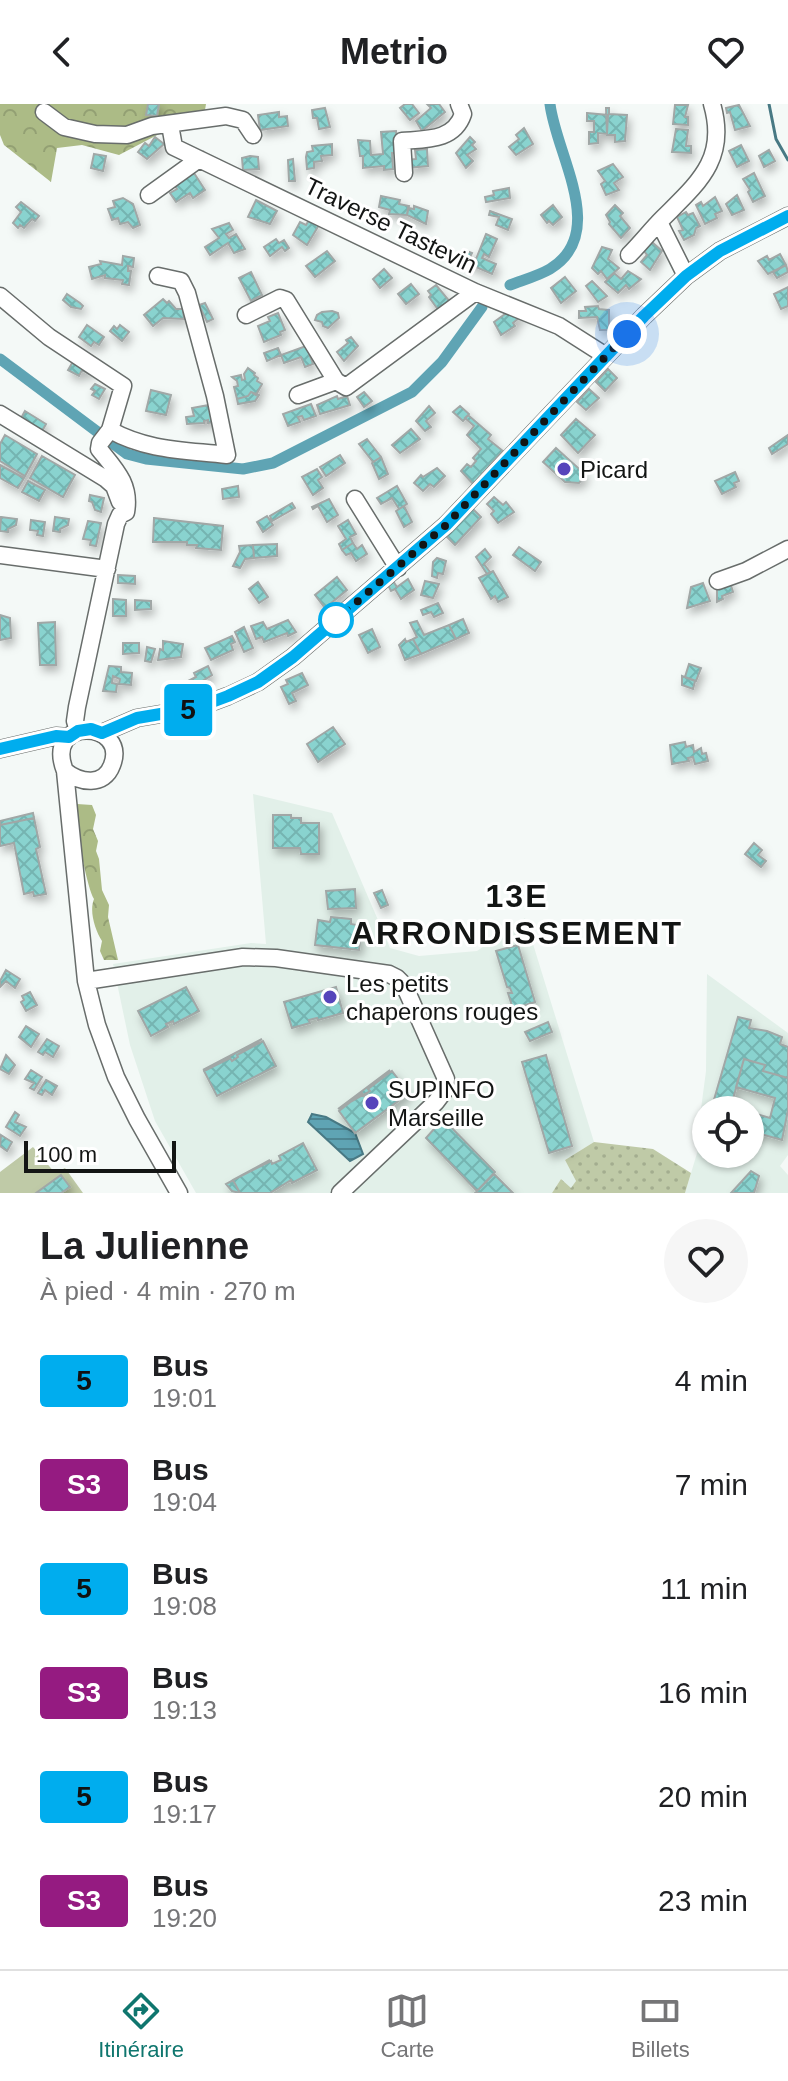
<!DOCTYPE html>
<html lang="fr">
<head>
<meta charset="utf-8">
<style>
  body { margin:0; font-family:Helvetica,sans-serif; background:#f6f6f6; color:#202124; height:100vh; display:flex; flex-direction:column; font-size:30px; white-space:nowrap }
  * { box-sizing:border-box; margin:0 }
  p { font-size:26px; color:#757577 }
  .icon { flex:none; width:44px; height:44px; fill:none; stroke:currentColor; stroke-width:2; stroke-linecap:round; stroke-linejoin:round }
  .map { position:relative; height:1089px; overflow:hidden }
  .panel { display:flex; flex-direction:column; background:#fff; flex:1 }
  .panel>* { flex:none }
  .badge { padding:0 16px; border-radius:6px; font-size:28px; line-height:52px }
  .buttons { position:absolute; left:692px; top:992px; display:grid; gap:16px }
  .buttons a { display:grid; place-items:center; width:72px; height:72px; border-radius:50%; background:#fff; box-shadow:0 2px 6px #0004; font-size:40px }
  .scale { position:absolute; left:24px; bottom:20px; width:152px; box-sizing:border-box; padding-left:8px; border:4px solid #131514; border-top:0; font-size:22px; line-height:28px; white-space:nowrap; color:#131514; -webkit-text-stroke:6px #fff; paint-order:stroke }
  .you { position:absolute; width:40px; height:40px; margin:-20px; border:6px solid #fff; border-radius:50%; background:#1a73e8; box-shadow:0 0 0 12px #1a73e833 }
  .map>.badge { position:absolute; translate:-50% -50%; box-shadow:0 0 0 4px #fff }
  .round { display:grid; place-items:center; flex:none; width:84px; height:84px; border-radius:42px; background:#f6f6f6 }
  .overview { display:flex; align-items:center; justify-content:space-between; height:136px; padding:0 40px }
  h1 { font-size:38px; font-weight:600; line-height:60px }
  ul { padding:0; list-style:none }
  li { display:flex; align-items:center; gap:24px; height:104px; padding:0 40px }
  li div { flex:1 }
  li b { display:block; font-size:30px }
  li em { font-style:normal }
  li .badge { min-width:88px; font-weight:700; text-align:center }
  header { display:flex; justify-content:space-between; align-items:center; height:104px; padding:0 40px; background:#fff; font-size:36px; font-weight:600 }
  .dock { display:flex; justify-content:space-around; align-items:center; height:112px; border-top:2px solid #e0e0e0; background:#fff; font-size:22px; color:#757577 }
  .dock a { display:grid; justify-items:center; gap:4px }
  .dock .active { color:#0f766e }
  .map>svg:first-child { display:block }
</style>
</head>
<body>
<header><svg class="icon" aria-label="back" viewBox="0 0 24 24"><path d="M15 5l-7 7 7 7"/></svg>Metrio<svg class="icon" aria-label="heart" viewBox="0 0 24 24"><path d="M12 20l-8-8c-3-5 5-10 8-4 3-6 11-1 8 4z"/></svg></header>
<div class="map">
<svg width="788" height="1089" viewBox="0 0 788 1089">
  <defs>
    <pattern id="forest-crowns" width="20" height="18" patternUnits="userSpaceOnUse" patternTransform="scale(2)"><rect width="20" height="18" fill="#acbb86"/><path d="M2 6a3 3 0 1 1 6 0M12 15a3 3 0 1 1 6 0" fill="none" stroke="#93a073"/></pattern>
    <pattern id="park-dots" width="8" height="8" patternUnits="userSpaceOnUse" patternTransform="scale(2)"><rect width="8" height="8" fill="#bfcaa7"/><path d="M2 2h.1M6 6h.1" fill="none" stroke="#a3ad8f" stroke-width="1.8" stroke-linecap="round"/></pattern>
    <pattern id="water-rules" width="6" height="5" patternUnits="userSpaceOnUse" patternTransform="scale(2)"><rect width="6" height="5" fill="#5fa4b4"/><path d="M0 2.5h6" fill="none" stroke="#4d8491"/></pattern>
    <pattern id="building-cross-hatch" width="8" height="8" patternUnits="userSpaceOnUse" patternTransform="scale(2)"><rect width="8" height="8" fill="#89d3cf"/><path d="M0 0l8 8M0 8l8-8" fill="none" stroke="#75b4b1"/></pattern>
    <filter id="shadow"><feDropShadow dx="3" dy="5.5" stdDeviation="4" flood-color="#0004"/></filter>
  </defs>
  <rect width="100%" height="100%" fill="#f4f9f7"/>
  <path fill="#e2f0e9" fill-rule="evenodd" d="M253,690L332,709L390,844L419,852L477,847L525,814L594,1038L565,1056L576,1077L571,1085L561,1075L552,1089H196L155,1017L130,941L113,860L251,839L266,840Z
    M707,870L788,929V1051L780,1062L788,1071V1089H685L701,1036L699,1020L706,967ZM706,1006H750V1050H706Z"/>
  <path fill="url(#forest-crowns)" d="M0,0H206L205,6L119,51L82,41L57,44L51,78L4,41L0,31Z
    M77,700L92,701L96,711L93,725L98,737L96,747L99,755L102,786L109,801L108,813L118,856H104L100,847L102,837C95,826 89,807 94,795C87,785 73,713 77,700Z"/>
  <path fill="url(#park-dots)" d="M594,1038L653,1045L691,1069L685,1089H552L561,1075L571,1084L576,1077L565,1056Z"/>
  <path fill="#bfcaa7" d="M33,1043L55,1069L65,1064L83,1089H0V1068Z"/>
  <path fill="url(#water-rules)" stroke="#487984" stroke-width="2" d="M312,1010L326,1013L355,1029L363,1050L350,1057L308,1018Z"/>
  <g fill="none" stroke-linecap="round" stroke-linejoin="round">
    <path stroke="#487984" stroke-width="3" d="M769,0L776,35L788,56"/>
    <path stroke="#5fa4b4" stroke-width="11" d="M510,181C523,176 538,172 550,165C609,129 556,51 550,0
      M0,255L127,350L146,355L243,365L273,359L412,288L442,258L482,203"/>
  </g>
  <path fill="url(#building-cross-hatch)" stroke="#a1a7a6" stroke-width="2" filter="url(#shadow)" d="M148,0H159L157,12L146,11Z
    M405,0H412L419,9L410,16L400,4Z
    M427,0H439L445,8L422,27L416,17L431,4Z
    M675,1H688L685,13H688V21L673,20Z
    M739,1L750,22L735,26L730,8L727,9L726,4Z
    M325,4L330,23L319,25L317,14H313L312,6Z
    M606,4H609V10L627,11L625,37L615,38V31H607Z
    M279,8V13L287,12L288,22L260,26L258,11Z
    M587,9L608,11L607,30L598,29V39L589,40V28H594V17H587Z
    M524,24L533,40L516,51L509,43L519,35L516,31Z
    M676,25L688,26L686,42H691V49L672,48Z
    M396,27L398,49H392L393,65L384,66V62L363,64V52H360L358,36L370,37L371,51L383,50L381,28Z
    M155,33L164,40L147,55L138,48L145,39L149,42Z
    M470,33L475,38L472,41L476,45L467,51L473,57L466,64L456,49Z
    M332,40V51L321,52L322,57L314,58V64L307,65L306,53L307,48L313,47L312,42Z
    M741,41L749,57L737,63L729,47Z
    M427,45L428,62L408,64V56L416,55L415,46Z
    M769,46L775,57L764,63L759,52Z
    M94,50L106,52L103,67L91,64Z
    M250,52L258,53L259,65L243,66L242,54Z
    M293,55L295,77H289L288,56Z
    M613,60L623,73L614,79L619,86L606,91L601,80L605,77L598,67Z
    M194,69L205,86L193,94L190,89L176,98L170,89L177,85L175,82Z
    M754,69L765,92L753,98L748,88L750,86L743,75Z
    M509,84L510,94L486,98L485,93L494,91L493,87Z
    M737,91L744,106L732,111L726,100Z
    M381,92L400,96L399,100L409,102L407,111L389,110L390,106L379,103Z
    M715,93L722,107L715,110L717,114L705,120L696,101L701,98L703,102Z
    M123,94L133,100L140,121L133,124L128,118L120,120L118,114L112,116L108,105L115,103L113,97Z
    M256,96L277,107L270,120L248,113Z
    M21,98L39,112L35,117L32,115L24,124L20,121L18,124L13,119L21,108L16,103Z
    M553,101L562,113L553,121L549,117L547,119L541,111Z
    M615,101L623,109L620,112L630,124L621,134L609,120L610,118L606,111Z
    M414,102L428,107L426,120L407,111L408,104L414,105Z
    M490,107L512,115L508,126L496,121L499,113L489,111Z
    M686,108L688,111L693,109L700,122L696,124L694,131L684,136L679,127L683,126L677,113Z
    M309,116L319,121L307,141L293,131L300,118L306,121Z
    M229,119L233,126L226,130L229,134L236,130L245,145L234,149L228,139L210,151L205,143L219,134L212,125Z
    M486,130L497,135L489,153L484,150L482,154L496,160L492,170L462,157L467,147L472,149L470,153L476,155Z
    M276,135L279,139L284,136L289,144L285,147L282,143L270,152L264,143Z
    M652,138L662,147L650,166L641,158L647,151L644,147Z
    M602,143L612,146L608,155L619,164L607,175L601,167L598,170L592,164Z
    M327,147L335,157L315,173L306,162Z
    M780,150L786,161L768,170L758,157L767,152L769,156Z
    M123,152L134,154L133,163L128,162V167H131L129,181L122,180L123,176L105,174V171L92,175L89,163L101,160L100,157L122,161Z
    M786,161L788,168L777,174L773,168Z
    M384,165L392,174L380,184L373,175Z
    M628,167L641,175L629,185L626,181L618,189L605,178L614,169L621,175Z
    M251,168L262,191L251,197L239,174Z
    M565,173L576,187L561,199L551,184Z
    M592,177L607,192L598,198L586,182Z
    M411,180L419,190L406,200L398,190Z
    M436,181L451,199L439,207L429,193L431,191L428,187Z
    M788,183V202L781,205L774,190Z
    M67,190L80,199L83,202L81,205L71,203L63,196Z
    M163,195L167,199L169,197L176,205H183L184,215L163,214L153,222L144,211Z
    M205,199L213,215L207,218L199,201Z
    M598,202L599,205L609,206V226H600L597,213L579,214V207H586L585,203Z
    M332,207L338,209L339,214L328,224L323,222L322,218L315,216L317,211L322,208Z
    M504,208L525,209L513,219L515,222L501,231L494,218L505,210Z
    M278,209L285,226L280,228L281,231L264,238L258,222L270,217L268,213Z
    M87,221L104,233L99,241L94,238L91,242L79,233Z
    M120,221L129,228L122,237L110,227L114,222L117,225Z
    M351,233L358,242L344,257L337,248L348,239L346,236Z
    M306,242L313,260L305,263L301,253L284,259L281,251Z
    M278,244L281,251L267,257L264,249Z
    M75,254L92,263L89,270L82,266L79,272L68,266Z
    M248,264L255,269L254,271L258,274L257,277L262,280L256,291L251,288L248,292L237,295L234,283L238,282L237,277L232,273L241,271L242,276L245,275L244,270Z
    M608,265L617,274L605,287L596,278Z
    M95,280L105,285L99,295L92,291L95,287L91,285Z
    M589,285L599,294L586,306L577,298Z
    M151,286L171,291L166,311L146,307Z
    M251,288L259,291L255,297L238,300L237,295L248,292Z
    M364,288L372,297L364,303L357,293Z
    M337,292L338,295L347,292L350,301L320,310L317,301Z
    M311,300L316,312L304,316L302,312L298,313L300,318L288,322L283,310Z
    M209,301L214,318L208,319V316L204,317V319L187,320L186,313L194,312L192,304Z
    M429,302L435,309L426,317L431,323L425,327L416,317Z
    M460,302L469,310L463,317L453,308Z
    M25,307L46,320L41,329L20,316Z
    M468,311L491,331L488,335L503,347L473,380L461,367L467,360L471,363L476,357L473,354L481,345L467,331L474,322L465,314Z
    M576,315L595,331L578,349L561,331Z
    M411,325L420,335L400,349L392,341Z
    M5,331L37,350L25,372L0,357V340Z
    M788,331V340L772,350L769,344Z
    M367,335L381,353L373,358L359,340Z
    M556,344L586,371L579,379L565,378L543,358Z
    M340,351L345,359L326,372L320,363Z
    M42,352L75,371L63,393L30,374Z
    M381,353L388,370L379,375L372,359Z
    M0,361L24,374L18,384L0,374Z
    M437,364L445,372L434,383L430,380L423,387L414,379L421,371L423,373Z
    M317,365L322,373L318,376L323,384L313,391L302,373Z
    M735,368L739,377L734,379L736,383L722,390L715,377Z
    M28,377L45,386L39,397L22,388Z
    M238,382L239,393L223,395L222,385Z
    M397,382L407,400L399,405L392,394L381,400L377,394Z
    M90,391L104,394L101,408L95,406L92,398L89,397Z
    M494,393L503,401L506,398L514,408L498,419L491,410L494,407L487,400Z
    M329,395L338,411L327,418L318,402L313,405L312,403Z
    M292,399L295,404L272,417L270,412Z
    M404,402L412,418L404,423L396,407Z
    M471,403L481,413L455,441L445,431Z
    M267,412L273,421L263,428L257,418Z
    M1,413L17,415L16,421L8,425V428L0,427Z
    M55,413L69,415L68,421L60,425V428L53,427Z
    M154,414L223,422L221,446L196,444L197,441H187V438H153Z
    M31,416L45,418L43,432L37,431L38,427L30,426Z
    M348,416L356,430L350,433L353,439L342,446L339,440L346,435L338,422Z
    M88,417L101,419L96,442L90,441L91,436L83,435Z
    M353,439L357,445L362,441L367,450L356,457L351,449L346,451L342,446Z
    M277,440V452L254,454L253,441Z
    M253,441L254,454L245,455L240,464L233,462L240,448L239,442Z
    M519,443L541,458L535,467L513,451Z
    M485,445L491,453L484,460L490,468L487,470L476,453Z
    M437,454L446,457L443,470L438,469L437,474L432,472L433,458Z
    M493,467L508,493L498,498L495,492L491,495L479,474Z
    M118,471L135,472V480L118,479Z
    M337,473L347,486L325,504L315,491Z
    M408,475L414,486L401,495L395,485L391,487L388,481L393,477L397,483Z
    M729,475L733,488L722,492L723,495L717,498V482Z
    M425,477L439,480L433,494L421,491Z
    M258,478L268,493L259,499L249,485Z
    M703,479L710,497L687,504L691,483Z
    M113,495L126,496V512H113Z
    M135,496L151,497V505L135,506Z
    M438,499L443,509L434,513L431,508L423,511L421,506Z
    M0,511L10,514L11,534L0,536Z
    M463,515L469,529L456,535L449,521Z
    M288,516L296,528L288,532L287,529L264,538L262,533L256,535L251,522L263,518L267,525Z
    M417,517L424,531L449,521L456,535L421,550L413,535L417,533L410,519Z
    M55,518L56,561H40L38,519Z
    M244,523L253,544L244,548L235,528Z
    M372,525L380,543L368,549L359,531Z
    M232,532L235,538L231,540L233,546L211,556L205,544Z
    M405,535L406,538L413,535L421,550L405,556L399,541Z
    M163,537L183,540L181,553L158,556L160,545L163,546Z
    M123,539H139V549L123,550Z
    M147,543L155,545L151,558L145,557Z
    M689,560L701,564L696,577L685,573Z
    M109,562L121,563V568L132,569L131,581L119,580L120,575L113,572L112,579L117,580L116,588L103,587Z
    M208,562L212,571L191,584L188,577L196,573L194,569Z
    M302,569L308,581L292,589L296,597L289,600L281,583L288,580L286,576Z
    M682,572L695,577L693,585L682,581Z
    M333,623L345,640L318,658L307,640Z
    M685,638L686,643L693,641L694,648L701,644L702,650L706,649L708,657L695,660L693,653L688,654L689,657L672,660L670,641Z
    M33,709L34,714L0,721V717Z
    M273,711H291V714H301V719H319V750H301L300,744H273Z
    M34,714L40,743L36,745L46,790L34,792L33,788L24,790L14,739L0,742V721Z
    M754,739L762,746L758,751L766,757L761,763L745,750Z
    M355,785L356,804L328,805L326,787Z
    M382,786L388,801L381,804L374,789Z
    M331,813L351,815V820L357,821L356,830L361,831L359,846L315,841L318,816L330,818Z
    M518,841L535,898L513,905L508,889H512L510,884L507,883L496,847Z
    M6,866L20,875L15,884L6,877L0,883V877Z
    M186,883L199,907L174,920L173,917L166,920L168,923L151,932L138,907Z
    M336,883L343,909L318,916L317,914L309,916L310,919L292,924L284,898Z
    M30,888L37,901L26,907L21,898L24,896L22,892Z
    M738,913L751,916L749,924L767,927L782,933L780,940L788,943V974L763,967L765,961L744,955L730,1006H711Z
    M548,918L552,928L530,937L525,928Z
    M26,922L39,930L31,943L19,933Z
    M47,935L59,942L53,953L45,948L43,951L38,948Z
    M262,935L237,951L238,953L232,957L230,954L203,966Z
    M263,937L276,962L217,992L204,967L230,954L232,957L238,953L237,951Z
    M6,951L15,961L9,970L0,965Z
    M546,951L572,1042L549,1049L522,958Z
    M744,955L765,961L763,967L788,974V1006L782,1036L750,1027V1008L770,1014L775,994L736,983Z
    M31,966L42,973L34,986L30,984L34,979L25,975Z
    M390,966L368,985L370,987L338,1005Z
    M392,967L409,989L355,1029L339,1007L362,989L364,992L370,987L368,985Z
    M46,976L57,982L52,991L45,986L42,991L38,989Z
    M15,1008L19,1011L15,1018L26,1023L20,1032L6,1023Z
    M443,1015L495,1068L477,1087L426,1034Z
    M1,1031L12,1038L7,1047L0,1042Z
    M303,1039L317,1066L292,1079L291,1076L270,1089H240L233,1076L271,1057L272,1060L281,1056L279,1052Z
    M270,1056L233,1076L240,1089L232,1087L226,1080Z
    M751,1067L759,1072L754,1089H731Z
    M494,1070L513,1089H475Z
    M61,1071L70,1083L61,1089H36Z"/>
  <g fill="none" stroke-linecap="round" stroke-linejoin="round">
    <defs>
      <path id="minor" d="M44,8L64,23L95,30L127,31L152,22L226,12L243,16L253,31
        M170,21L174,43L475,188L559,222L606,252
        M404,69L402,37C426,35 454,37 463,10L459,0
        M149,91L199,55
        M659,118L686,172
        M629,151C641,139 651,126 663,114C698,79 728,55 712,0
        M0,192L49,233L123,282L110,326L100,339L99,345C115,365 131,380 126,408L120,411L116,420L77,603L75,617L78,627
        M246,211L280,194L286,196L336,277L346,283L475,188
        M298,291L336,277
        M0,310L106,375L114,382L120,398
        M110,326C148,347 184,346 227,351L215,292L187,189L181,177L158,172
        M355,395L398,464
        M0,451L107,465
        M718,477L746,467L788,445
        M102,629L137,614L196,604L228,592L258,578L293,553L446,421L644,212L686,172L720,147L788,112
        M0,645L56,632L69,633
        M65,667C80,679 104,683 112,661C129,617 43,611 65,667L86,877L97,921L116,973L137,1015L179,1089
        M86,877L243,853L276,854L389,870L397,874L404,881L446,975L445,986L436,998L340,1089"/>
    </defs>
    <use href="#minor" stroke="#686d6b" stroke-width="19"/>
    <use href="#minor" stroke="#fff" stroke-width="16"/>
  </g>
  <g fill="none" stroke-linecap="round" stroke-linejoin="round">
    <defs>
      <path id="line" d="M0,645L56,632L69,633L78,627L91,625L102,629L137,614L196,604L228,592L258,578L293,553L446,421L644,212L686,172L720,147L788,112"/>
    </defs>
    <use href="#line" stroke="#fff" stroke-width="18"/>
    <use href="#line" stroke="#00adee" stroke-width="12"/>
    <path stroke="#131514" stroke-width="8" stroke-dasharray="0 14.4" d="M336,516L446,421L627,230"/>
  </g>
  <g fill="#5644bb" stroke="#fff" stroke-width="3">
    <circle cx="564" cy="365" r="8"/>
    <circle cx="330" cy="893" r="8"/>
    <circle cx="372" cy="999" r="8"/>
  </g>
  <circle fill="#fff" stroke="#00adee" stroke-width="4" cx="336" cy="516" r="16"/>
  <g text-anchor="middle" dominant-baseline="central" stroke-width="6" stroke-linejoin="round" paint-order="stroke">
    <g font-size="24" fill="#131514" stroke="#fff">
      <text transform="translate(391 121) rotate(26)">Traverse Tastevin</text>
    </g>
    <g font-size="24" fill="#131514" stroke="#fff" text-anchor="start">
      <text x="580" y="365">Picard</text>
      <text x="346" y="879">Les petits<tspan x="346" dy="28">chaperons rouges</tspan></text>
      <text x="388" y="985">SUPINFO<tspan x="388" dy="28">Marseille</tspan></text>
    </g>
    <g font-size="32" font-weight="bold" letter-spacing="2" fill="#131514" stroke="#fff">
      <text x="517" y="792">13E<tspan x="517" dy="37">ARRONDISSEMENT</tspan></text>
    </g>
  </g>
</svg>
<div class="buttons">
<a><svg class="icon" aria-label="locate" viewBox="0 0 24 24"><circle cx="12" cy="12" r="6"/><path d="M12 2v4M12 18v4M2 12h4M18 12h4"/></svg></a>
</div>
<div class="scale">100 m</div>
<div class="you" style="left:627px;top:230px"></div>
<b class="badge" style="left:188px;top:606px;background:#00adee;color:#111">5</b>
</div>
<section class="panel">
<div class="overview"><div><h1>La Julienne</h1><p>À pied · 4 min · 270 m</p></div><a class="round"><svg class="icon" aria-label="heart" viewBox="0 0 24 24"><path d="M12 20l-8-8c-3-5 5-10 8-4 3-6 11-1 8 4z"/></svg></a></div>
<ul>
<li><span class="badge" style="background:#00adee;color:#111">5</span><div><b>Bus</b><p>19:01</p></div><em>4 min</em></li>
<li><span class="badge" style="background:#951b81;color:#fff">S3</span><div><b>Bus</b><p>19:04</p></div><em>7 min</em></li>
<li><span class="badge" style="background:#00adee;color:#111">5</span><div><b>Bus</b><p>19:08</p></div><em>11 min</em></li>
<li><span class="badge" style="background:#951b81;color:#fff">S3</span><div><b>Bus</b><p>19:13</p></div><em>16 min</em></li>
<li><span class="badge" style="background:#00adee;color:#111">5</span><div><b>Bus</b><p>19:17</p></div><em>20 min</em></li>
<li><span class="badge" style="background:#951b81;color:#fff">S3</span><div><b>Bus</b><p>19:20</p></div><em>23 min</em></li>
</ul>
</section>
<nav class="dock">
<a class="active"><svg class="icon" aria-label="directions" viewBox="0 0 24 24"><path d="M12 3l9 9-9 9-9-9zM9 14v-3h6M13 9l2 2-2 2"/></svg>Itinéraire</a>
<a><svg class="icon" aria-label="map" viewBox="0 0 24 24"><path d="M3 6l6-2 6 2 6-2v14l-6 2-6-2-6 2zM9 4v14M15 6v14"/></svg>Carte</a>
<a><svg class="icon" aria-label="tickets" viewBox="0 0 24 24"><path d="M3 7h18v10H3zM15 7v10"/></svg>Billets</a>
</nav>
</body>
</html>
